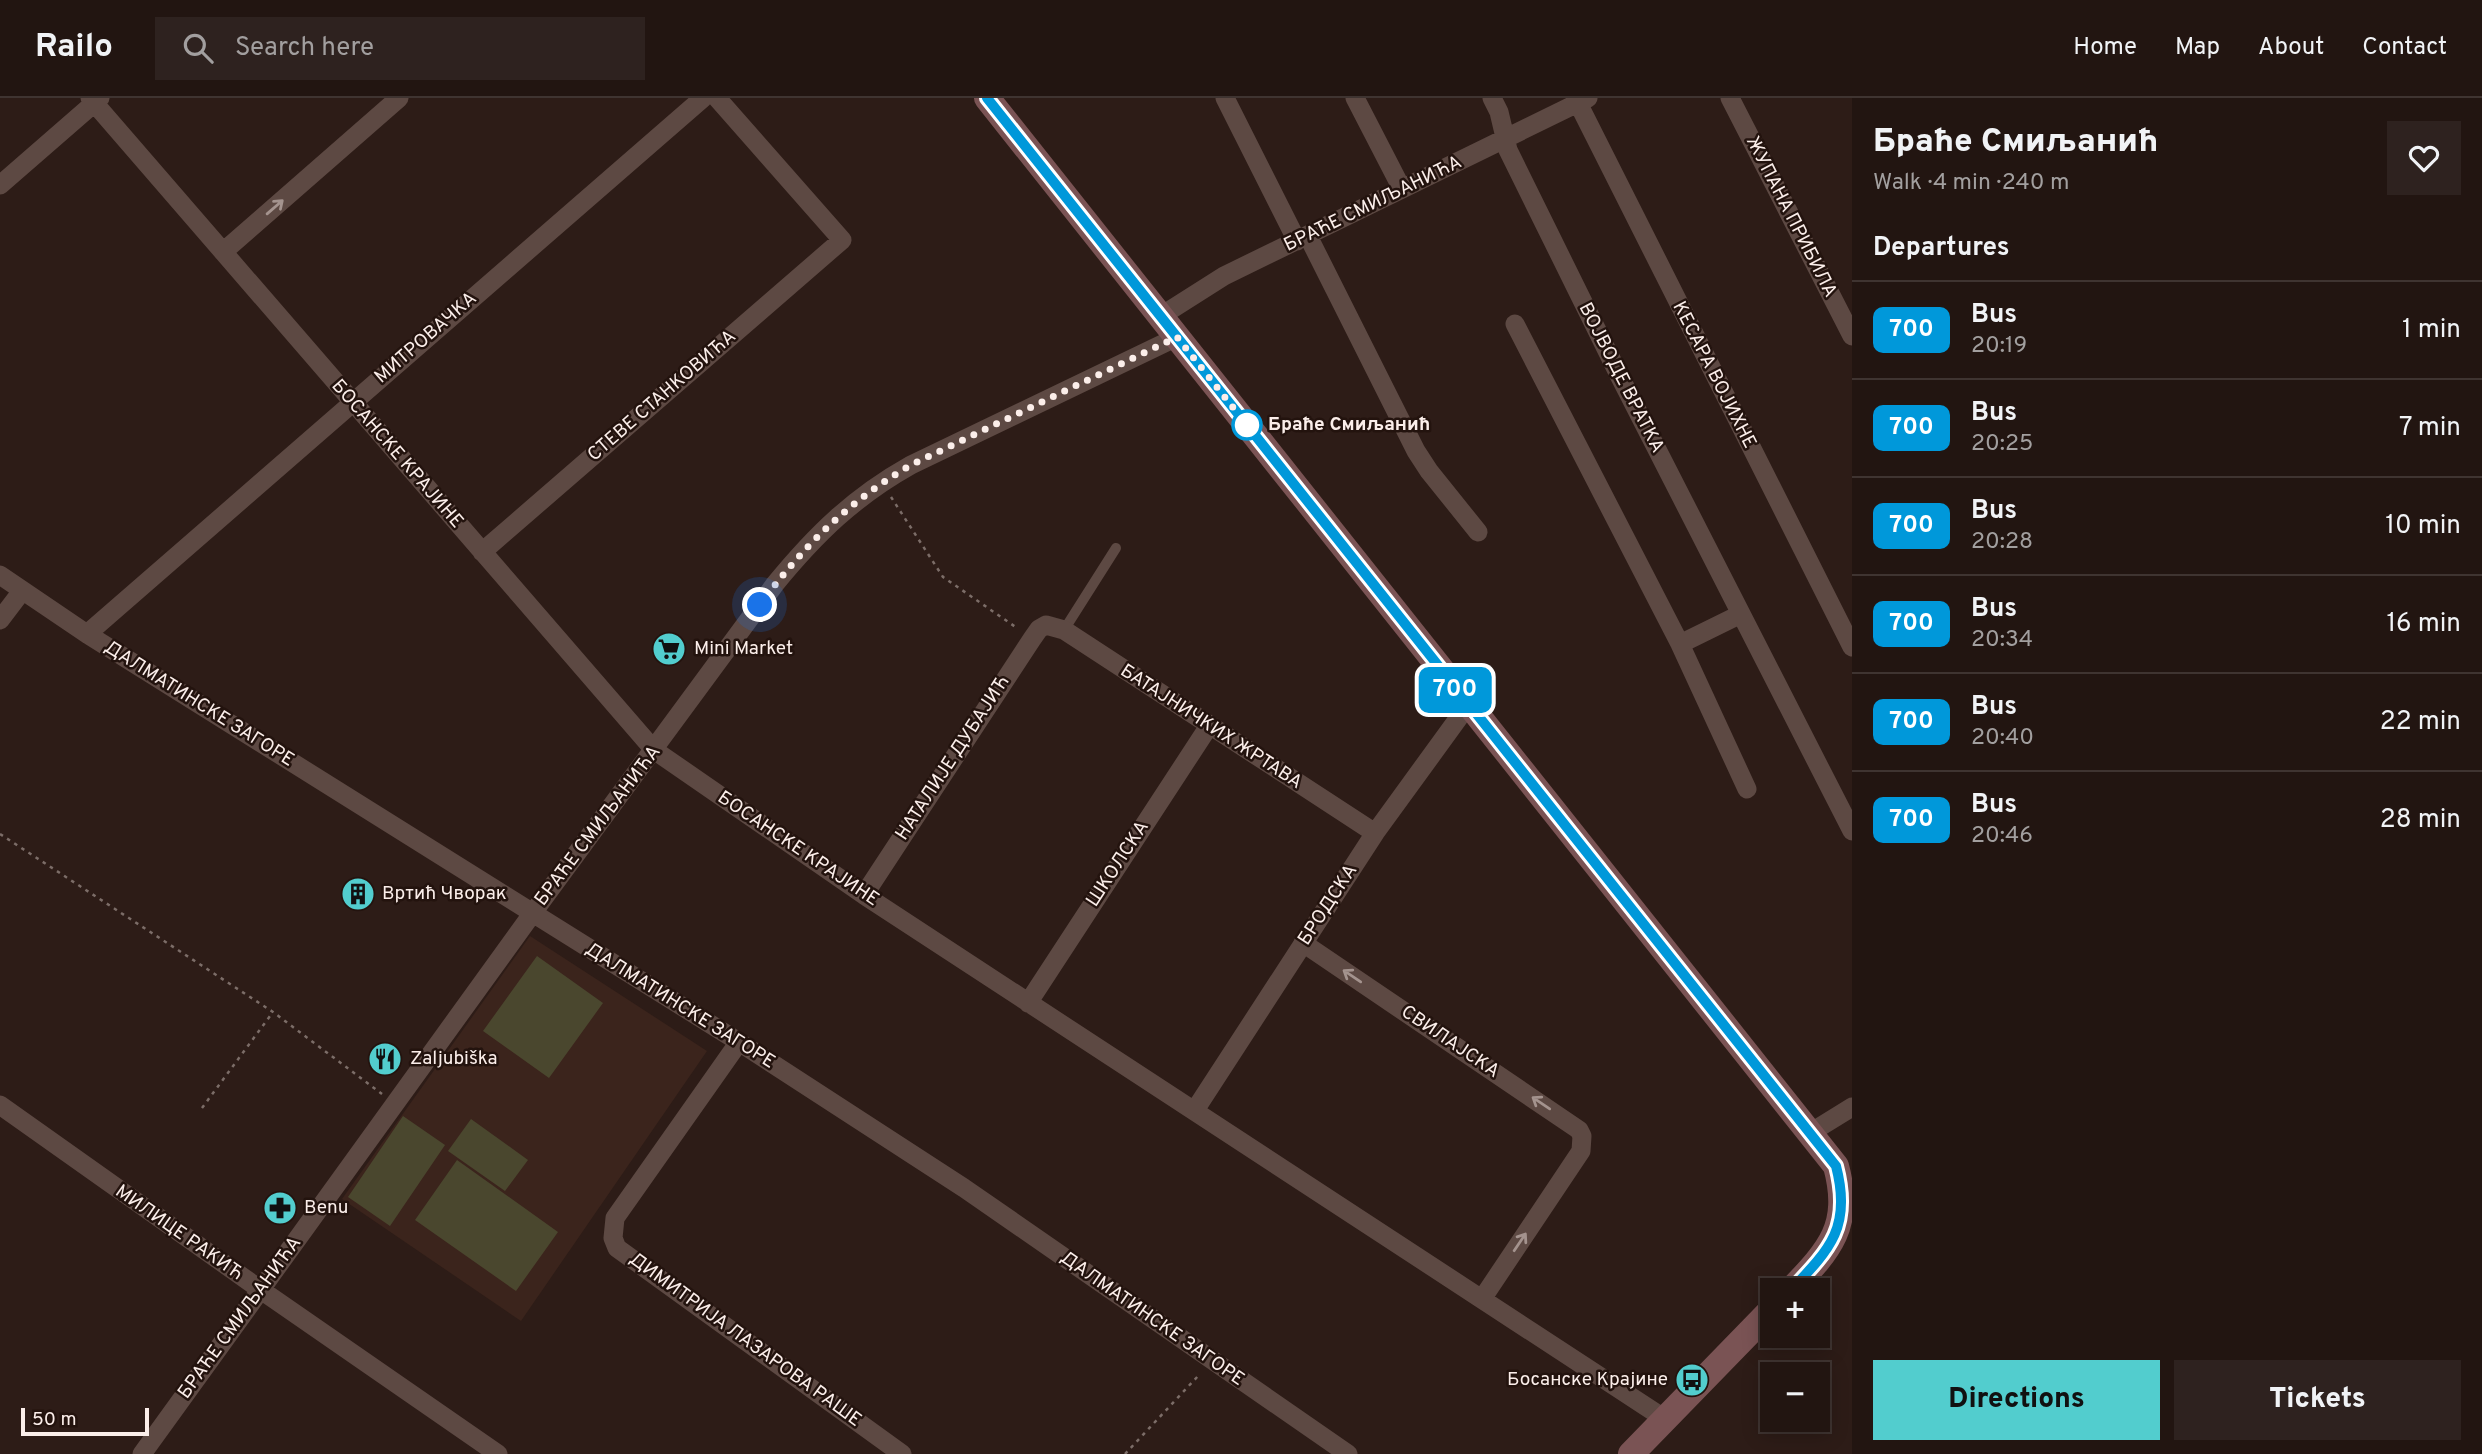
<!DOCTYPE html>
<html lang="en">
<head>
<meta charset="utf-8">
<style>
  body { margin:0; font-family:Overpass,sans-serif; background:#2e221f; color:#f1f3f6; height:100vh; display:flex; flex-direction:column; font-size:26px; white-space:nowrap }
  * { box-sizing:border-box; margin:0 }
  p { font-size:23px; color:#a29f9f }
  .icon { flex:none; width:38px; height:38px; fill:none; stroke:currentColor; stroke-width:2; stroke-linecap:round; stroke-linejoin:round }
  .map { position:relative; flex:1; overflow:hidden }
  .drawer { display:flex; flex-direction:column; background:#221511; width:630px }
  .drawer>* { flex:none }
  .badge { padding:0 14px; border-radius:10px; font-size:24px; line-height:46px }
  .fabs { position:absolute; left:1760px; top:1180px; display:grid; gap:14px }
  .fabs a { display:grid; place-items:center; width:70px; height:70px; border-radius:0px; background:#221511; box-shadow:0 4px 18px #0003,0 0 0 2px #3f3431; font-size:35px }
  .scale { position:absolute; left:21px; bottom:18px; width:128px; box-sizing:border-box; padding-left:7px; border:4px solid #fbeeea; border-top:0; font-size:19px; line-height:24px; white-space:nowrap; color:#fbeeea; -webkit-text-stroke:5px #23130e; paint-order:stroke }
  .you { position:absolute; width:35px; height:35px; margin:-18px; border:5px solid #fff; border-radius:50%; background:#1a73e8; box-shadow:0 0 0 10px #1a73e833 }
  .map>.badge { position:absolute; translate:-50% -50%; box-shadow:0 0 0 4px #fff }
  h2 { padding:0 21px; font-size:26px; line-height:63px }
  .round { display:grid; place-items:center; flex:none; width:74px; height:74px; border-radius:0px; background:#2e221f }
  .headline { display:flex; align-items:center; justify-content:space-between; height:119px; padding:0 21px }
  h1 { font-size:33px; font-weight:800; line-height:52px }
  .primary-button { display:flex; gap:14px; margin-top:auto; padding:14px 21px }
  .primary-button a { flex:1; height:80px; border-radius:0px; background:#52cdce; color:#111; font-size:28px; font-weight:800; line-height:80px; text-align:center }
  .primary-button a+a { background:#2e221f; color:#f1f3f6 }
  ul { padding:0; list-style:none }
  li { display:flex; align-items:center; gap:21px; height:98px; padding:0 21px; border-top:2px solid #3f3431 }
  li div { flex:1 }
  li b { display:block; font-size:26px }
  li em { font-style:normal }
  li .badge { min-width:77px; font-weight:700; text-align:center }
  header { display:flex; align-items:center; gap:42px; box-sizing:border-box; height:98px; padding:0 35px; background:#221511; border-bottom:2px solid #3f3431 }
  header strong { font-size:33px }
  nav { display:flex; gap:38px; margin-inline-start:auto; font-size:24px }
  .search { width:490px; height:63px; background:#2e221f; display:flex; align-items:center; gap:18px; box-sizing:border-box; padding:0 24px; border-radius:0px; color:#a29f9f; font-size:26px }
  main { display:flex; flex:1; min-height:0 }
  .map>svg:first-child { display:block }
</style>
</head>
<body>
<header>
<strong>Railo</strong>
<div class="search"><svg class="icon" aria-label="search" viewBox="0 0 24 24"><circle cx="10" cy="10" r="6"/><path d="M15 15l6 6"/></svg>Search here</div>
<nav><a>Home</a><a>Map</a><a>About</a><a>Contact</a></nav>
</header>
<main>
<div class="map">
<svg width="1852" height="1356" viewBox="0 0 1852 1356">
  <rect width="100%" height="100%" fill="#2d1c17"/>
  <path fill="#3b241c" d="M530,838L707,953L521,1223L342,1101Z"/>
  <path fill="#4a472e" d="M537,858L603,905L549,980L483,933Z
    M403,1018L445,1047L390,1128L348,1099Z
    M471,1021L528,1062L505,1093L448,1053Z
    M457,1062L558,1134L516,1193L415,1122Z"/>
  <g fill="none" stroke-linecap="round" stroke-linejoin="round">
    <path stroke="#7c6d68" stroke-width="2.5" stroke-dasharray="3.5 5" stroke-linecap="butt" d="M891,399L943,479L1017,530
      M0,736L273,914L382,996
      M202,1010L273,914
      M1125,1356L1199,1277"/>
    <path stroke="#5d4943" stroke-width="10" d="M1064,532L1116,450"/>
    <path stroke="#5d4943" stroke-width="19" d="M90,0L654,652L864,797L1665,1321
      M1225,0L1297,143
      M1355,0L1402,91
      M1492,0L1499,14L1508,52L1620,279L1852,733
      M1730,0L1852,238
      M1578,5L1852,549
      M0,87L100,0
      M1308,138L1416,353L1429,373L1478,434
      M223,154L399,0
      M1161,218L1224,178L1588,0
      M1515,226L1680,546L1747,691
      M482,454L842,142L717,0
      M0,477L87,536L739,944L964,1090L1348,1356
      M0,522L22,493
      M87,536L703,0
      M1680,546L1741,516
      M864,797L1032,541L1039,531L1046,527L1064,532L1375,735
      M1303,845L1579,1032L1582,1038L1581,1053L1482,1201
      M1028,905L1209,628
      M739,944L615,1120L613,1140L617,1150L902,1356
      M0,1007L261,1192L498,1356
      M1195,1012L1375,735L1468,607
      M1810,1035L1852,1009
      M142,1356L532,816L775,486C816,436 854,399 911,367L1177,239"/>
    <path stroke="#7a5354" stroke-width="26" d="M987,0L1836,1068C1852,1128 1830,1151 1791,1192
      M1631,1356L1773,1210"/>
  </g>
  <defs><path id="oneway-shaft" d="M-6 0H5M1.5-3L5.5 0L1.5 3" fill="none" stroke-width="1.6" stroke-linecap="round" stroke-linejoin="round" transform="scale(1.75)"/></defs>
  <g stroke="#a4938e">
    <use href="#oneway-shaft" transform="translate(275 109) rotate(-41)"/>
    <use href="#oneway-shaft" transform="translate(1352 878) rotate(-146)"/>
    <use href="#oneway-shaft" transform="translate(1541 1005) rotate(-146)"/>
    <use href="#oneway-shaft" transform="translate(1520 1144) rotate(-56)"/>
  </g>
  <g fill="none" stroke-linecap="round" stroke-linejoin="round">
    <defs>
      <path id="line" d="M987,0L1836,1068C1852,1129 1830,1151 1791,1192"/>
    </defs>
    <use href="#line" stroke="#fff" stroke-width="16"/>
    <use href="#line" stroke="#0098da" stroke-width="10"/>
    <path stroke="#fbeeea" stroke-width="7" stroke-dasharray="0 12.6" d="M760,507C802,449 849,403 911,367L1177,239L1247,327"/>
  </g>
  <defs>
    <symbol id="supermarket-disc" viewBox="-11 -11 22 22"><circle r="9.5" fill="#52cdce" stroke="#23130e"/><path d="M-6-5.5h2.5l.6 2H6L4.5 2H-2.5L-4.4-4H-6ZM-1.5 3.2a1.3 1.3 0 1 0 .1 0ZM3 3.2a1.3 1.3 0 1 0 .1 0Z" fill="#111"/></symbol>
    <symbol id="building-disc" viewBox="-11 -11 22 22"><circle r="9.5" fill="#52cdce" stroke="#23130e"/><path d="M-4-6H4V6H1V3H-1V6H-4ZM-2.5-4.3h1.7v1.8h-1.7ZM.8-4.3h1.7v1.8H.8ZM-2.5-1h1.7V.8h-1.7ZM.8-1h1.7V.8H.8Z" fill="#111"/></symbol>
    <symbol id="restaurant-disc" viewBox="-11 -11 22 22"><circle r="9.5" fill="#52cdce" stroke="#23130e"/><path d="M-5-6h1v4h1v-4h1v4h1v-4h1v5L-1.5 .5V6h-2V.5L-5-1ZM5-6V6H3V1.5H1.5Q1.5-4 5-6Z" fill="#111"/></symbol>
    <symbol id="pharmacy-disc" viewBox="-11 -11 22 22"><circle r="9.5" fill="#52cdce" stroke="#23130e"/><path d="M-2-6h4v4h4v4h-4v4h-4v-4h-4v-4h4Z" fill="#111"/></symbol>
    <symbol id="bus-disc" viewBox="-11 -11 22 22"><circle r="9.5" fill="#52cdce" stroke="#23130e"/><path d="M-5-6H5V4H4V6H2V4H-2V6H-4V4H-5ZM-3.5-4V0h7V-4ZM-3.5 1.2v1.5H-2V1.2ZM2 1.2v1.5H3.5V1.2Z" fill="#111"/></symbol>
  </defs>
  <g fill-rule="evenodd">
    <use href="#supermarket-disc" x="650" y="532" width="38" height="38"/>
    <use href="#building-disc" x="339" y="777" width="38" height="38"/>
    <use href="#restaurant-disc" x="366" y="942" width="38" height="38"/>
    <use href="#pharmacy-disc" x="261" y="1091" width="38" height="38"/>
    <use href="#bus-disc" x="1673" y="1263" width="38" height="38"/>
  </g>
  <circle fill="#fff" stroke="#0098da" stroke-width="3.5" cx="1247" cy="327" r="14"/>
  <g text-anchor="middle" dominant-baseline="central" stroke-width="5" stroke-linejoin="round" paint-order="stroke">
    <g font-size="19" fill="#fbeeea" stroke="#23130e">
      <text transform="translate(1373 106) rotate(-26)">БРАЋЕ СМИЉАНИЋА</text>
      <text transform="translate(1791 119) rotate(63)">ЖУПАНА ПРИБИЛА</text>
      <text transform="translate(426 240) rotate(-41)">МИТРОВАЧКА</text>
      <text transform="translate(1714 277) rotate(63)">КЕСАРА ВОЈИХНЕ</text>
      <text transform="translate(1621 280) rotate(63)">ВОЈВОДЕ ВРАТКА</text>
      <text transform="translate(662 298) rotate(-41)">СТЕВЕ СТАНКОВИЋА</text>
      <text transform="translate(397 356) rotate(49)">БОСАНСКЕ КРАЈИНЕ</text>
      <text transform="translate(199 606) rotate(32)">ДАЛМАТИНСКЕ ЗАГОРЕ</text>
      <text transform="translate(1211 629) rotate(33)">БАТАЈНИЧКИХ ЖРТАВА</text>
      <text transform="translate(953 660) rotate(-57)">НАТАЛИЈЕ ДУБАЈИЋ</text>
      <text transform="translate(598 728) rotate(-53)">БРАЋЕ СМИЉАНИЋА</text>
      <text transform="translate(798 751) rotate(34)">БОСАНСКЕ КРАЈИНЕ</text>
      <text transform="translate(1118 766) rotate(-57)">ШКОЛСКА</text>
      <text transform="translate(1328 807) rotate(-57)">БРОДСКА</text>
      <text transform="translate(680 908) rotate(32)">ДАЛМАТИНСКЕ ЗАГОРЕ</text>
      <text transform="translate(1450 944) rotate(34)">СВИЛАЈСКА</text>
      <text transform="translate(179 1135) rotate(35)">МИЛИЦЕ РАКИЋ</text>
      <text transform="translate(240 1220) rotate(-54)">БРАЋЕ СМИЉАНИЋА</text>
      <text transform="translate(1152 1221) rotate(35)">ДАЛМАТИНСКЕ ЗАГОРЕ</text>
      <text transform="translate(745 1242) rotate(36)">ДИМИТРИЈА ЛАЗАРОВА РАШЕ</text>
    </g>
    <g font-size="19" font-weight="bold" fill="#fbeeea" stroke="#23130e" text-anchor="start">
      <text x="1268" y="327">Браће Смиљанић</text>
    </g>
    <g font-size="19" fill="#fbeeea" stroke="#23130e" text-anchor="start">
      <text x="694" y="551">Mini Market</text>
      <text x="382" y="796">Вртић Чворак</text>
      <text x="410" y="961">Zaljubiška</text>
      <text x="304" y="1110">Benu</text>
      <text x="1668" y="1282" text-anchor="end">Босанске Крајине</text>
    </g>
  </g>
</svg>
<div class="fabs">
<a>+</a>
<a>−</a>
</div>
<div class="scale">50 m</div>
<div class="you" style="left:760px;top:507px"></div>
<b class="badge" style="left:1455px;top:592px;background:#0098da;color:#fff">700</b>
</div>
<section class="drawer">
<div class="headline"><div><h1>Браће Смиљанић</h1><p>Walk · 4 min · 240 m</p></div><a class="round"><svg class="icon" aria-label="heart" viewBox="0 0 24 24"><path d="M12 20l-8-8c-3-5 5-10 8-4 3-6 11-1 8 4z"/></svg></a></div>
<h2>Departures</h2>
<ul>
<li><span class="badge" style="background:#0098da;color:#fff">700</span><div><b>Bus</b><p>20:19</p></div><em>1 min</em></li>
<li><span class="badge" style="background:#0098da;color:#fff">700</span><div><b>Bus</b><p>20:25</p></div><em>7 min</em></li>
<li><span class="badge" style="background:#0098da;color:#fff">700</span><div><b>Bus</b><p>20:28</p></div><em>10 min</em></li>
<li><span class="badge" style="background:#0098da;color:#fff">700</span><div><b>Bus</b><p>20:34</p></div><em>16 min</em></li>
<li><span class="badge" style="background:#0098da;color:#fff">700</span><div><b>Bus</b><p>20:40</p></div><em>22 min</em></li>
<li><span class="badge" style="background:#0098da;color:#fff">700</span><div><b>Bus</b><p>20:46</p></div><em>28 min</em></li>
</ul>
<div class="primary-button"><a>Directions</a><a>Tickets</a></div>
</section>
</main>
</body>
</html>
